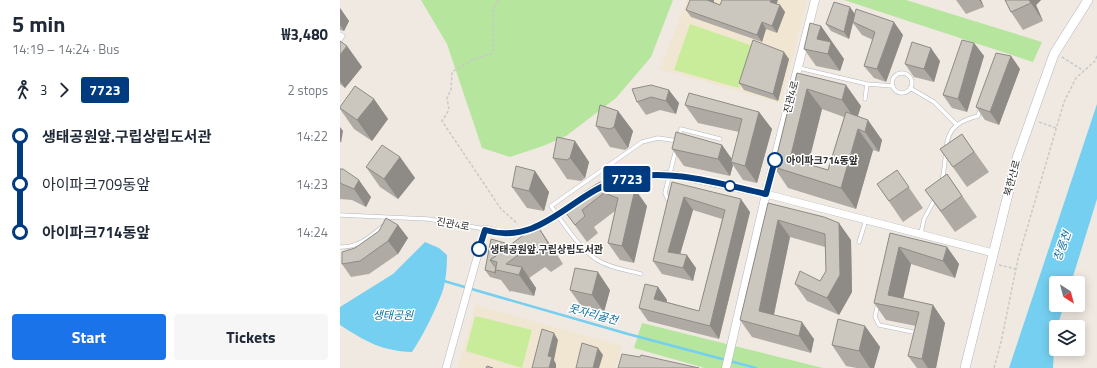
<!DOCTYPE html>
<html lang="en">
<head>
<meta charset="utf-8">
<style>
  body { margin:0; font-family:"Titillium Web","Noto Sans KR",sans-serif; background:#f6f6f7; color:#1f2937; height:100vh; display:flex; flex-direction:column; font-size:15px; white-space:nowrap }
  * { box-sizing:border-box; margin:0 }
  p { font-size:13px; color:#747a83 }
  .icon { flex:none; width:22px; height:22px; fill:none; stroke:currentColor; stroke-width:2; stroke-linecap:round; stroke-linejoin:round }
  .map { position:relative; flex:1; overflow:hidden }
  .details { display:flex; flex-direction:column; background:#fff; width:340px }
  .details>* { flex:none }
  .badge { padding:0 8px; border-radius:3px; font-size:14px; line-height:26px }
  .needle { width:26px; rotate:144deg }
  .tools { position:absolute; left:709px; top:276px; display:grid; gap:8px }
  .tools a { display:grid; place-items:center; width:36px; height:36px; border-radius:4px; background:#fff; box-shadow:0 2px 10px #0003; font-size:20px }
  .map>.badge { position:absolute; translate:-50% -50%; box-shadow:0 0 0 2px #fff }
  .legs { display:flex; align-items:center; gap:6px; height:44px; padding:0 12px; font-size:13px }
  .legs p { margin-inline-start:auto }
  .head { display:flex; align-items:center; justify-content:space-between; height:68px; padding:0 12px }
  h1 { font-size:22px; font-weight:700; line-height:30px }
  .cta { display:flex; gap:8px; margin-top:auto; padding:8px 12px }
  .cta a { flex:1; height:46px; border-radius:4px; background:#1a73e8; color:#fff; font-size:16px; font-weight:700; line-height:46px; text-align:center }
  .cta a+a { background:#f6f6f7; color:#1f2937 }
  ul { padding:0 12px; list-style:none }
  li { display:flex; align-items:center; gap:14px; height:48px; font-size:15px }
  li i { display:grid; place-items:center; width:6px; height:100%; margin:0 5px; background:currentColor }
  li i::after { content:''; width:10px; height:10px; margin:-5px; border:3px solid; border-radius:50%; background:#fff }
  li p { margin-inline-start:auto }
  li:first-child i { background:linear-gradient(#0000 50%,currentColor 0) }
  li:last-child i { background:linear-gradient(currentColor 50%,#0000 0) }
  main { display:flex; flex:1; min-height:0 }
  .map>svg:first-child { display:block }
</style>
</head>
<body>
<main>
<section class="details">
<div class="head"><div><h1>5 min</h1><p>14:19 – 14:24 · Bus</p></div><b>₩3,480</b></div>
<div class="legs"><svg class="icon" aria-label="walk" viewBox="0 0 24 24"><circle cx="13" cy="4" r="2"/><path d="M13 8l-2 6 4 7M11 14l-3 7M7 12l3-4h3l4 4"/></svg>3<svg class="icon" aria-label="forward" viewBox="0 0 24 24"><path d="M9 5l7 7-7 7"/></svg><b class="badge" style="background:#003b80;color:#fff">7723</b><p>2 stops</p></div>
<ul>
<li><i style="color:#003b80"></i><b>생태공원앞.구립상립도서관</b><p>14:22</p></li>
<li><i style="color:#003b80"></i><span>아이파크709동앞</span><p>14:23</p></li>
<li><i style="color:#003b80"></i><b>아이파크714동앞</b><p>14:24</p></li>
</ul>
<div class="cta"><a>Start</a><a>Tickets</a></div>
</section>
<div class="map">
<svg width="757" height="368" viewBox="0 0 757 368">
  <rect width="100%" height="100%" fill="#efe9e1"/>
  <path fill="#f0e6d1" d="M347,0H467L441,103L320,69Z
    M136,305L282,346L276,368H118Z"/>
  <path fill="#b6e59e" d="M81,0H333L311,57L276,98L226,136L203,146L170,157L142,148L107,44Z
    M504,0H566L702,42L693,62Z
    M302,323L483,368H365L294,348Z"/>
  <path fill="#c9ec9a" d="M350,24L413,46L399,88L334,70Z
    M135,316L192,330L182,368L126,351Z"/>
  <path fill="#75cff0" d="M757,104V199L731,283H716V305H724L715,334L713,368H669Z
    M85,242L99,248L107,255C107,267 106,282 102,293C95,311 83,336 72,352C41,351 25,341 0,325V307L53,274Z"/>
  <g fill="none" stroke-linecap="round" stroke-linejoin="round">
    <path stroke="#75cff0" stroke-width="2.5" d="M102,283L104,281L128,288L288,334L416,368"/>
    <defs>
      <path id="service" d="M0,34L3,36L0,40
        M459,68L527,84L553,86
        M552 83a10 10 0 1 1 20 0a10 10 0 1 1-20 0Z
        M570,88L594,102L616,124
        M525,99L527,84
        M339,137L341,129L380,139
        M602,180C610,148 597,126 638,116L641,108
        M331,201L328,200L325,193L336,149
        M0,215L88,219L145,229
        M581,233L584,219L596,197
        M519,242L526,220
        M0,247C18,248 30,237 43,226
        M301,274C286,270 271,268 259,261C241,251 223,223 211,206L302,142L318,138L338,141
        M538,303L535,317L539,325L578,333"/>
      <path id="minor" d="M263,188L283,179L330,174L426,194L653,253
        M106,368L145,229C178,240 205,225 231,206"/>
      <path id="tertiary" d="M386,368L426,194L475,0"/>
      <path id="secondary" d="M625,368L677,158L714,54L748,0"/>
    </defs>
    <use href="#service" stroke="#b4b7c1" stroke-width="4.5"/>
    <use href="#minor" stroke="#b4b7c1" stroke-width="8"/>
    <use href="#tertiary" stroke="#b4b7c1" stroke-width="9"/>
    <use href="#secondary" stroke="#b4b7c1" stroke-width="10"/>
    <path stroke="#c9c9c9" stroke-width="1.5" stroke-dasharray="3 2" stroke-linecap="butt" d="M158,0L153,10V53L132,60L112,72L111,90L107,98L109,110L102,121L161,209L178,224
      M722,57L744,71
      M699,122L716,128
      M659,265L676,269
      M654,368L661,342L678,259L724,102L736,78L755,61L757,56"/>
    <use href="#service" stroke="#fff" stroke-width="3.5"/>
    <use href="#minor" stroke="#fff" stroke-width="7"/>
    <use href="#tertiary" stroke="#fff" stroke-width="8"/>
    <use href="#secondary" stroke="#fff" stroke-width="9"/>
  </g>
  <path fill="#afaba4" fill-rule="evenodd" d="M350,0H374V2L380,5L437,4L440,5L445,12L437,33L426,29L422,42L351,17L346,10Z
    M616,0H641L644,7L626,14Z
    M665,0H701L696,5L703,21L683,30L671,12Z
    M0,8L9,21L4,31L0,30Z
    M515,14L563,35L546,82L534,78L524,66L533,40L522,35L513,23L509,39L491,31L486,24Z
    M481,26L504,59L500,71L476,66L464,49Z
    M0,41L7,46L22,67L5,88L0,84Z
    M634,43L644,56L627,112L612,108L603,95Z
    M671,56L680,69L659,125L645,120L636,107Z
    M449,59L438,101L404,90L399,83Z
    M600,61L594,82L574,77L565,64Z
    M457,73L521,106L518,116L542,140L539,152L533,150L516,209L448,188L434,167ZM482,109L504,117L488,170L468,164Z
    M292,89L339,103L336,114L320,110L306,115L297,102Z
    M34,99L48,119L32,141L14,129L0,109V107Z
    M345,105L419,112L432,129L417,183L403,180L393,165L390,176L344,166L332,149L382,145L392,160L399,132L358,123Z
    M278,111L293,131L288,148L285,150L270,147L256,126Z
    M622,134L649,172L627,187L600,149Z
    M235,141L249,162L245,178L241,181L227,179L213,158Z
    M60,157L75,178L58,199L40,187L26,167Z
    M0,169L31,197L26,207L12,200L0,199Z
    M557,170L583,208L563,222L537,184Z
    M195,171L209,192L204,211L187,208L172,187Z
    M607,174L637,217L615,232L585,190Z
    M260,182L307,206L294,263L280,260L268,243L275,211L254,227L258,233L247,242L223,209Z
    M332,182L410,212L379,339L308,321L299,308L318,287L327,300V302L359,311L382,219L353,210L340,254L356,268L353,281L322,274L313,261Z
    M428,203L511,240L512,292L499,315L467,301L455,284L480,281L486,271L485,247L450,237L434,315L474,339L471,353L412,337L400,320Z
    M58,225L68,238L58,254L29,274L11,277L2,264L15,248Z
    M197,225L223,264L211,272L205,267L189,278L196,288L194,296L171,291L170,292L161,280L150,277L145,270L151,239L165,243L168,247Z
    M550,233L607,247L619,264L615,278L571,264L563,299L593,305L605,323L596,368H577L568,356L576,326L546,320L534,303Z
    M230,290H270L264,312L242,307Z
    M525,326L540,347L534,368H517L506,366L492,345Z"/>
  <path fill="#8e8b86" d="M367,0H374L372,7Z
    M431,0H438L435,9L430,2Z
    M639,0H641L644,7Z
    M689,0H701L696,5L703,21Z
    M440,5L445,12L437,33L432,26Z
    M510,7L515,14L509,39L504,32Z
    M0,8L9,21L4,31L0,25Z
    M422,22L426,29L422,42L417,35Z
    M554,22L563,35L546,82L537,69Z
    M481,26L504,59L500,71L477,39Z
    M634,43L644,56L627,112L618,99Z
    M7,46L22,67L5,88L0,81V55Z
    M591,48L600,61L594,82L584,69Z
    M444,52L449,59L438,101L433,94Z
    M671,56L680,69L659,125L650,112Z
    M506,85L521,106L516,121L502,100Z
    M467,89L482,109L465,177L450,159Z
    M329,90L339,103L336,114L326,101Z
    M34,99L48,119L32,141L17,120Z
    M278,111L293,131L288,148L274,127Z
    M419,112L432,129L417,183L405,166Z
    M528,120L542,140L539,152L525,132Z
    M0,127L3,131L1,143L0,141Z
    M518,129L533,150L516,209L501,188Z
    M235,141L249,162L245,178L230,158Z
    M382,145L394,162H391L393,165L390,176L378,159Z
    M60,157L75,178L58,199L44,179Z
    M195,171L209,192L204,211L189,191Z
    M19,180L31,197L26,207L14,189Z
    M295,189L307,206L294,263L282,246Z
    M344,197L353,210L337,265L328,252Z
    M401,199L410,212L379,339L370,326Z
    M438,220L450,237L431,328L419,311Z
    M499,223L511,240L512,292L499,315L487,298Z
    M58,225L68,238L58,254L48,241Z
    M197,225L223,264L208,243Z
    M165,243L170,250L159,265Z
    M559,247L571,264L561,308L548,295Z
    M607,247L619,264L615,278L603,261Z
    M347,255L356,268L353,281L343,268Z
    M182,267L196,288L194,296L179,275Z
    M258,272L270,290L264,312L252,295Z
    M318,287L327,300L323,312L314,299Z
    M593,305L605,323L596,368H588L582,359Z
    M462,322L474,339L471,353L459,336Z
    M525,326L540,347L534,368H530L519,351Z
    M214,333L218,340L214,360L216,364V368H209L208,356Z
    M258,348L263,355L259,368H253Z"/>
  <path fill="#cbc7bf" stroke="#8e8b86" d="M350,0H367L380,5L382,0H431L430,2L440,5L432,26L422,22L417,35L346,10Z
    M665,0H689L691,3L671,12Z
    M494,2L510,7L504,32L486,24Z
    M516,9L554,22L537,69L524,66L535,32L513,22Z
    M470,23L481,26L477,39L491,42L488,54L464,49Z
    M413,40L444,52L433,94L399,83Z
    M622,40L634,43L618,99L603,95Z
    M0,41L7,46L0,55Z
    M572,42L591,48L584,69L565,64Z
    M656,53L671,56L650,112L636,107Z
    M457,73L506,85L502,100L467,89L450,159L488,170L506,112L528,120L525,132L518,129L501,188L434,167Z
    M311,85L329,90L326,101L311,97L297,102L292,89Z
    M15,86L34,99L17,120L0,108V107Z
    M349,93L419,112L405,166L391,162L402,119L345,105Z
    M260,105L278,111L274,127L270,129L256,126Z
    M336,132L382,145L378,159L332,149Z
    M622,134L634,152L613,167L600,149Z
    M217,137L235,141L230,158L227,160L213,158Z
    M42,145L60,157L44,179L26,167Z
    M176,166L195,171L189,191L172,187Z
    M0,169H3L19,180L14,189L0,183Z
    M557,170L569,187L549,201L537,184Z
    M607,174L622,196L601,211L585,190Z
    M260,182L295,189L282,246L268,243L278,198L264,193L242,210L245,216L235,225L223,209L244,192Z
    M332,182L401,199L370,326L299,308L305,284L318,287L314,299L359,311L385,210L344,197L328,252L347,255L343,268L313,261Z
    M428,203L484,217L499,223L500,275L487,298L455,284L460,271L480,281L486,271L485,234L438,220L419,311L462,322L459,336L400,320Z
    M46,218L58,225L48,241L20,261L2,264V252L15,248L39,231Z
    M197,225L208,243L197,251L191,246L166,264L182,267L179,275L157,270L155,272L157,262L150,260Z
    M550,233L607,247L603,261L559,247L548,295L593,305L582,359L568,356L579,312L534,303Z
    M151,239L165,243L163,251L150,260L156,268L155,272L156,273L145,270Z
    M235,268L258,272L252,295L230,290Z
    M498,319L525,326L519,351L492,345Z
    M202,329L214,333L208,356L212,357L209,368H192Z
    M242,343L258,348L253,368H236Z
    M282,354L300,357L301,355L359,368H278Z
    M147,366L153,368H146Z"/>
  <g fill="none" stroke-linecap="round" stroke-linejoin="round">
    <defs>
      <path id="line-1" d="M139,249L145,230C202,247 232,192 282,179C329,167 380,184 426,194L435,160"/>
    </defs>
    <use href="#line-1" stroke="#fff" stroke-width="9"/>
    <use href="#line-1" stroke="#003b80" stroke-width="6"/>
  </g>
  <g fill="#fff" stroke="#003b80" stroke-width="2">
    <circle cx="435" cy="160" r="7"/>
    <circle cx="390" cy="186" r="5"/>
    <circle cx="139" cy="249" r="7"/>
  </g>
  <g text-anchor="middle" dominant-baseline="central" stroke-width="3" stroke-linejoin="round" paint-order="stroke">
    <g font-size="10" fill="#2e2e2e" stroke="#fff">
      <text transform="translate(451 97) rotate(-76)">진관4로</text>
      <text transform="translate(672 178) rotate(-75)">북한산로</text>
      <text transform="translate(113 224) rotate(10)">진관4로</text>
    </g>
    <g font-size="10" font-weight="bold" fill="#2e2e2e" stroke="#fff" text-anchor="start">
      <text x="446" y="160">아이파크714동앞</text>
      <text x="150" y="249">생태공원앞.구립상립도서관</text>
    </g>
    <g font-size="11" font-style="italic" fill="#0d6fa3" stroke="#fff">
      <text transform="translate(722 246) rotate(-70)">창릉천</text>
      <text transform="translate(253 314) rotate(15)">못자리골천</text>
      <text x="53" y="315">생태공원</text>
    </g>
  </g>
</svg>
<div class="tools">
<a><svg class="needle" viewBox="-14 -14 28 28"><path d="M0-13l5 13h-10z" fill="#e53935"/><path d="M0 13l5-13h-10z" fill="#747a83"/></svg></a>
<a><svg class="icon" aria-label="layers" viewBox="0 0 24 24"><path d="M12 4l9 5-9 5-9-5zM3 14l9 5 9-5"/></svg></a>
</div>
<b class="badge" style="left:287px;top:179px;background:#003b80;color:#fff">7723</b>
</div>
</main>
</body>
</html>
